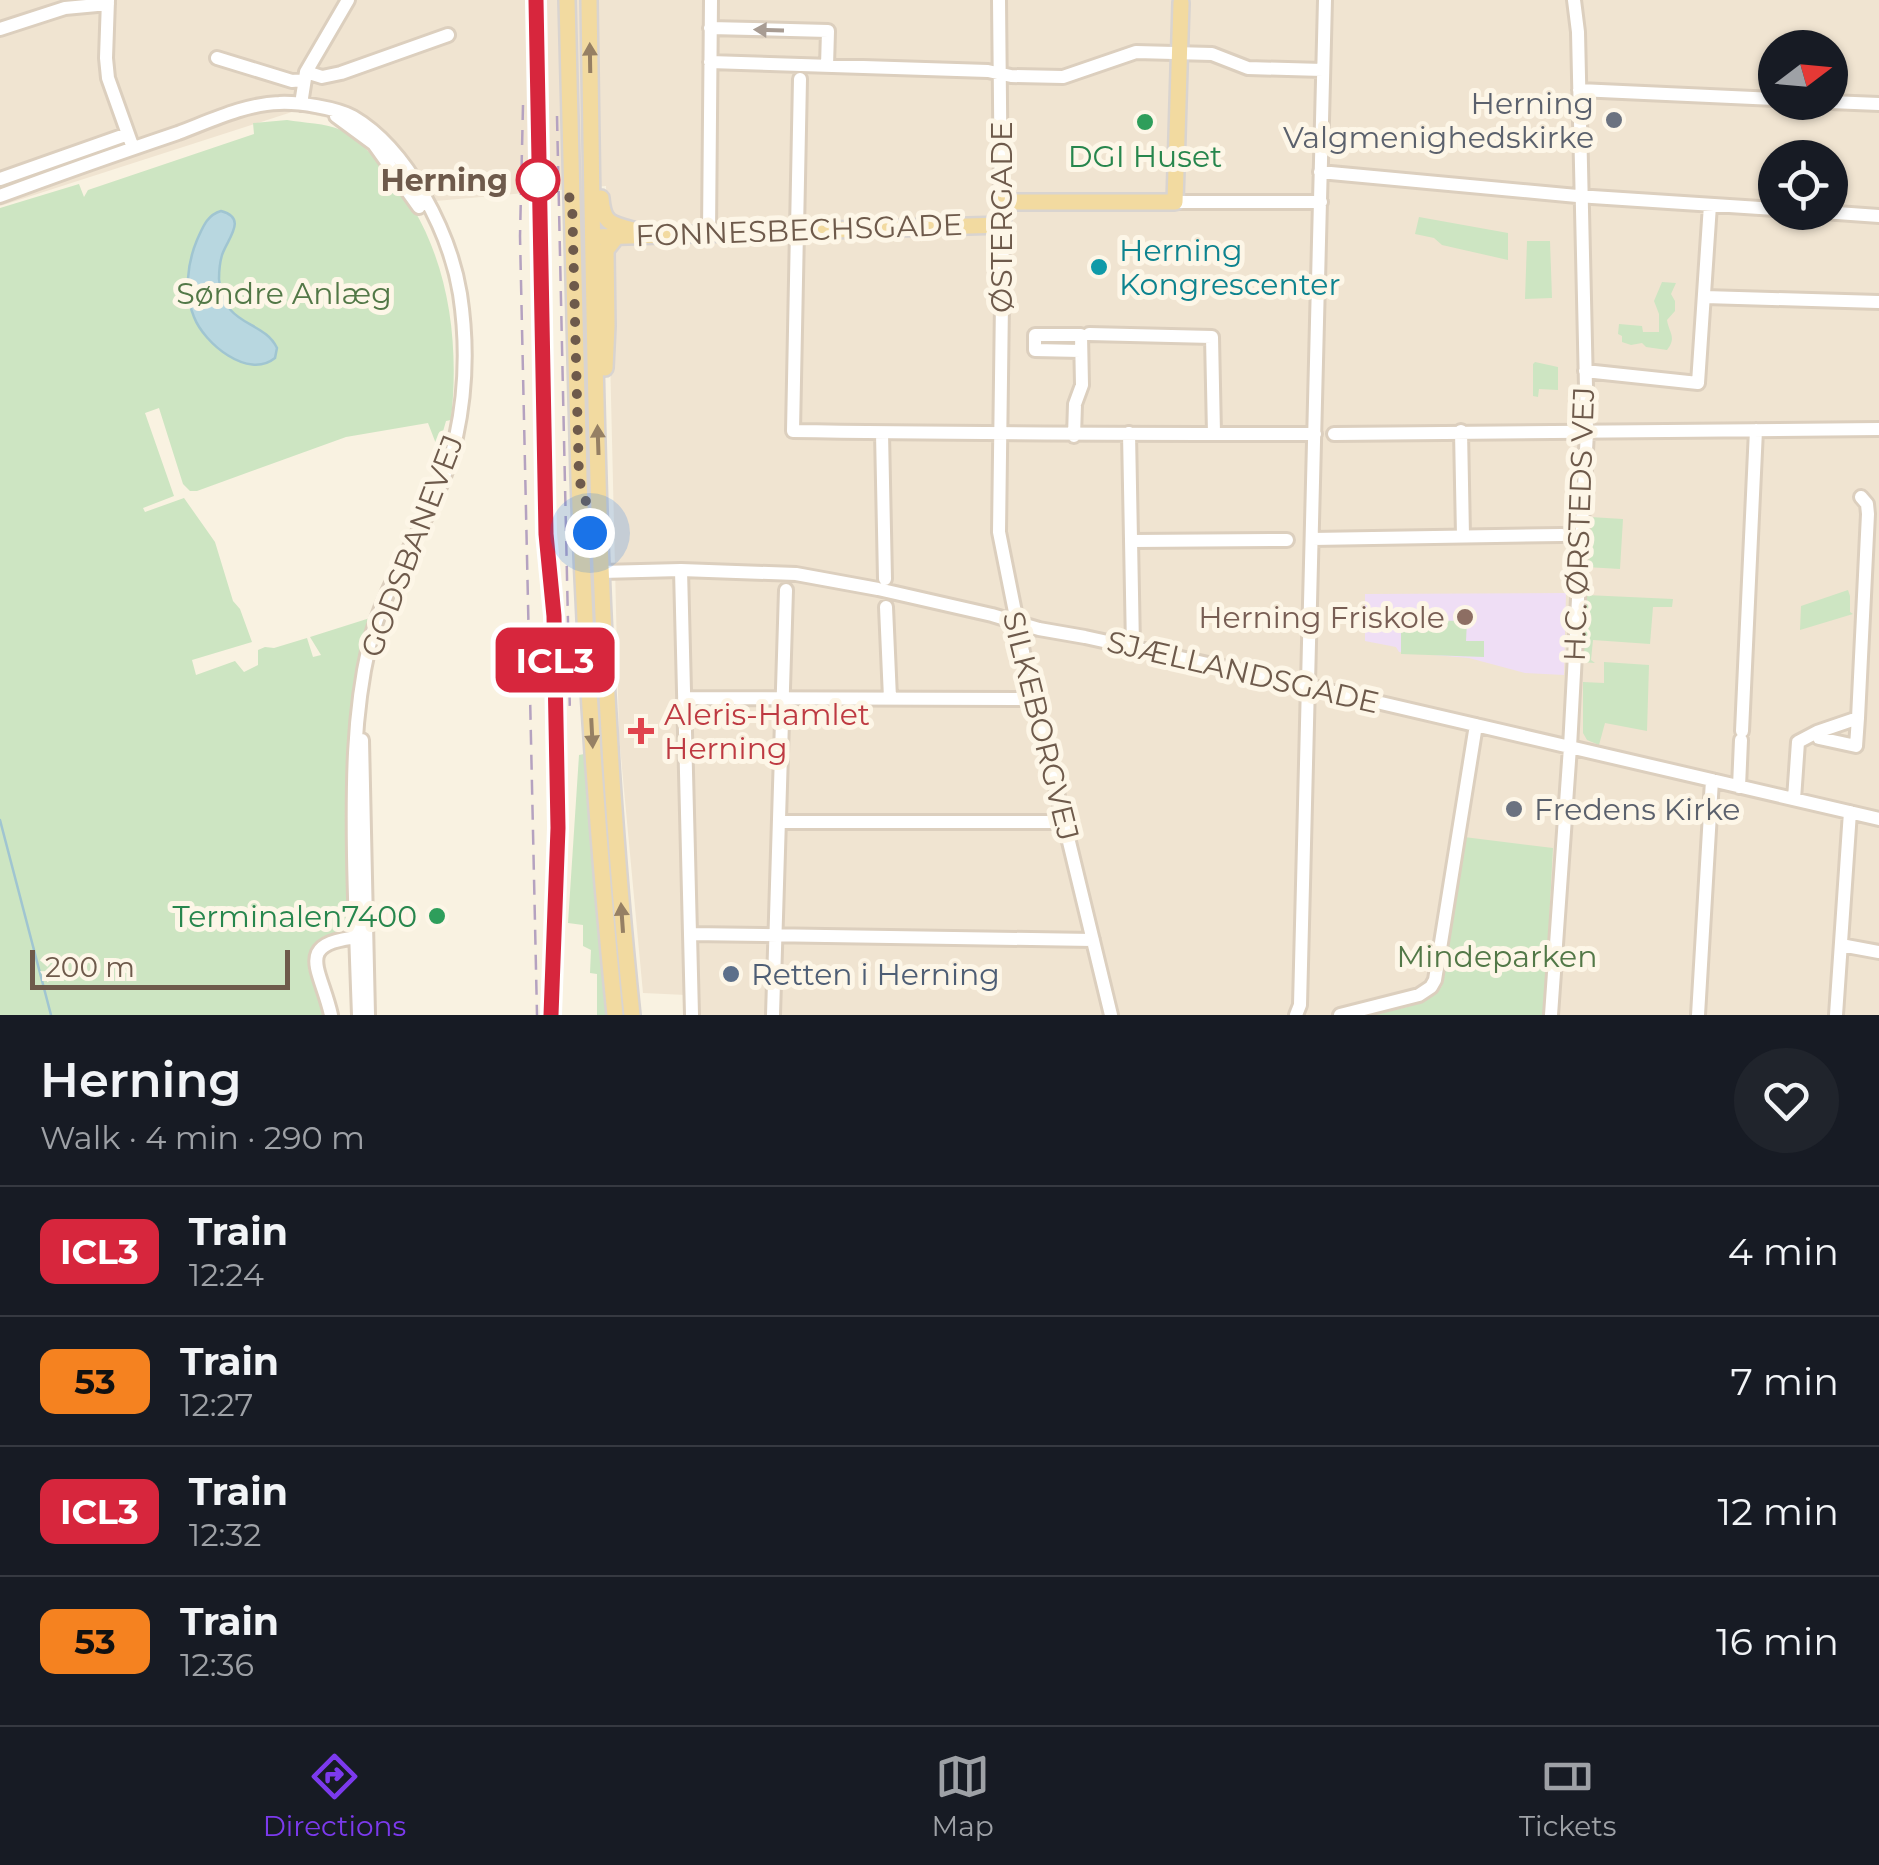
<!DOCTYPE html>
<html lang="en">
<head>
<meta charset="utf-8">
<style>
  body { margin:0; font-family:Montserrat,sans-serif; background:#20242c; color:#f1f3f6; height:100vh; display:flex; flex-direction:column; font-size:38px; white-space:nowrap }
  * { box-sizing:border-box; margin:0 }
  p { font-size:32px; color:#9ea1a6 }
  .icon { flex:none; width:55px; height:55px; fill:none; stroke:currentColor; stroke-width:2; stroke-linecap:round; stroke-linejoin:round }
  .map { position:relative; height:1015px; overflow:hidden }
  .panel { display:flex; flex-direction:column; background:#171b24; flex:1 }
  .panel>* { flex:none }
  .badge { padding:0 20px; border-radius:15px; font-size:35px; line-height:65px }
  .needle { width:65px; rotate:74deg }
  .buttons { position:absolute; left:1758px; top:30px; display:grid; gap:20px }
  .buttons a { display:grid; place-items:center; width:90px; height:90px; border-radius:50%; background:#171b24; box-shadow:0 2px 8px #0004; font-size:50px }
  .scale { position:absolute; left:30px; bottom:25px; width:260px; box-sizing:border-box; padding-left:10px; border:5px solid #6e5a4b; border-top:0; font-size:28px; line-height:35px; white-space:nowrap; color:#6e5a4b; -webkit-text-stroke:8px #fdf6e7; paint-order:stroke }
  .you { position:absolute; width:50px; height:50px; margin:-25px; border:8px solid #fff; border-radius:50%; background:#1a73e8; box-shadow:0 0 0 15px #1a73e833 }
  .map>.badge { position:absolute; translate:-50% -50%; box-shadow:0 0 0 5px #fff }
  .round { display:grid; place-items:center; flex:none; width:105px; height:105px; border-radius:52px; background:#20242c }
  .summary { display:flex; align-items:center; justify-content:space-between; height:170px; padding:0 40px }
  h1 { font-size:48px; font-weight:600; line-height:75px }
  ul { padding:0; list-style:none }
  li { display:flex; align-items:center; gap:30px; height:130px; padding:0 40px; border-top:2px solid #363941 }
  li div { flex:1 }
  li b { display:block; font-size:38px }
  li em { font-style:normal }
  li .badge { min-width:110px; font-weight:700; text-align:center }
  .menu { display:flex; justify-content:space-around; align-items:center; height:140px; border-top:2px solid #363941; background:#171b24; font-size:28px; color:#9ea1a6 }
  .menu a { display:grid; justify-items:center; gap:5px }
  .menu .active { color:#7c3aed }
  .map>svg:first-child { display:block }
</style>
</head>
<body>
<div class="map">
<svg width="1879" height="1015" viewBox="0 0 1879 1015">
  <rect width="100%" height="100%" fill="#f9f2e1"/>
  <path fill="#f0e4d1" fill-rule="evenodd" d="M0,0H1879V1015H690L686,995L643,993L619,736L606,186L424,202L357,124L295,111L0,206ZM1775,48H1830V102H1775ZM1775,158H1830V212H1775Z"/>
  <path fill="#efdef5" d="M1566,593L1564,675L1525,673L1469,658L1399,652L1396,647L1365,641V594Z"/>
  <path fill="#cde5c2" d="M287,120C303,123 326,123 341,130C357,137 370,153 381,165C445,234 461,329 451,420L446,421L438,449L428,423L346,437L197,491H190L183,484L159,408L145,413L174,496L143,508L145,512L184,498L215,542L233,601L240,609L252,642L192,660L196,675L235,661L244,672L258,665V650L265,647L274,648L307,638L313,657L321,655L310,637L370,618L360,665L353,928L323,937L308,968L325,1015H0V208L79,184L84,197L88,190L254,134L253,123Z
    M1419,217L1508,233V260L1442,245L1434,238L1415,234Z
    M1527,241H1550L1552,298L1525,299Z
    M1662,282L1676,283L1671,294L1675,301V311L1667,320C1669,333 1677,337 1667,350L1646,347L1642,343L1631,345L1622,342V336L1618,334L1619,324L1642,326L1643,332H1659V314L1654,301Z
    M1535,362L1558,367V390L1539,389L1538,397L1533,396V364Z
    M1590,517L1623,519L1620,569L1586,567Z
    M1848,590L1850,596V612L1853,614L1800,630L1801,606Z
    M1586,595L1673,599L1672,607H1653L1650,644L1593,640L1591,660L1595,663L1582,662Z
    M1401,620L1467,621L1466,641H1484V657L1401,654Z
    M1604,662L1649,665L1647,731L1605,723L1599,745L1587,740L1583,733V682L1604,683Z
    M584,754L607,1015H597V974L590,973L591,950L583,946V925L568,923L579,755Z
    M1464,837L1553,848L1544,1015H1371C1395,1009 1427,1007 1442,986Z"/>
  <path fill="#b8d7e0" stroke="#a0c5d1" stroke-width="2.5" d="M221,211C248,218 228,238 222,255C220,262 219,271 219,279C223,328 263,319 277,348L275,358C248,380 204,343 194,317C184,293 187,264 197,240C203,227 207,215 221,211Z"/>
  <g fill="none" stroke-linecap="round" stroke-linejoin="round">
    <path stroke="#a0c5d1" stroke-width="2.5" d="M0,820L51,1015"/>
    <defs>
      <path id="minor" d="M108,0L106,58L108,78L133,148
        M999,0L1001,202
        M710,28L828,31L827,66
        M0,29L65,8L108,4
        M217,58L292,81L304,80
        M710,62L988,71L1011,76L1063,77L1136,52L1212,54L1248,68L1323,70
        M306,72L322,77L341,73L448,35
        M800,79L793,431C967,434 1141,434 1315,434
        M1579,90L1775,99
        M1830,102L1879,104
        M301,104L306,72L348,0
        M336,116L374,144L419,207
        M1320,172L1577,196L1775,209
        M0,179L128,134
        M0,196C59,174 119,153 178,133C210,121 245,104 279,103C298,102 337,108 353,117C408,149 450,233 460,294C467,340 466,391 456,437C440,512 387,571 369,646C353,715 353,786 354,856C355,909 357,962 359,1015
        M1175,202H1321
        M1823,212L1879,216
        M1003,225L999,532L1023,652L1111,1015
        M709,233L711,0
        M1705,297L1879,302
        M1089,334L1212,337L1214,434
        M1585,371L1698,383L1710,205
        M1461,431L1463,536
        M882,433L885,579
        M1129,433L1133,647
        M1334,434L1879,429
        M1074,436L1075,404L1082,385L1081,335H1035V350L1081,351
        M1312,539L1562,535
        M1132,541L1287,540
        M681,570L692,1015
        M601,572L681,570L796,574L878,589L992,615L1039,629L1085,637L1308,686L1879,819
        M886,607L890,698
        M684,698L1035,699
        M1742,731L1756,430
        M1817,732L1819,738L1856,746L1858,718
        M362,740L368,1015
        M1739,787L1741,740
        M1794,799L1798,742L1817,732L1858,718L1868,514L1867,504L1861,497
        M779,822H1054L1064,819
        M690,934L1093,940
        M1841,945L1879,952
        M331,1015C321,969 292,943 360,937
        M773,1015L786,590
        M1296,1015L1300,1005L1325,0
        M1340,1015L1419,995L1431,987L1435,980L1476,725
        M1551,1015L1570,747L1587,432L1578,32L1574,0
        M1698,1015L1712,780
        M1836,1015L1850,812"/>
      <path id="major" d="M567,0C572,159 574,319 579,478C585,657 597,836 615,1015
        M589,0C594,338 596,678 632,1015
        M601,198C603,223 610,224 633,230
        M594,237L1003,225L1001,202H1175L1181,3
        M605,368L607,326L606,250L617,236"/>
    </defs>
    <use href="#minor" stroke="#dccfbe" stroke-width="18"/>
    <use href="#major" stroke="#d9d4d0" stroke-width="20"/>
    <use href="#minor" stroke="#fff" stroke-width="12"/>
    <use href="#major" stroke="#f2daa0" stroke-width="15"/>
    <path stroke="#b5a2c0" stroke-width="2.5" stroke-dasharray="15 10" stroke-linecap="butt" d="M536,0L545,504L554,616L558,796V868L551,1015
      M523,105L520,236L537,1015
      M557,116L570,715"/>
  </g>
  <defs><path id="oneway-solid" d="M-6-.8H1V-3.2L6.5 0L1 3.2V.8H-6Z" transform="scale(2.5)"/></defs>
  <use fill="#a89c93" href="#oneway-solid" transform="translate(769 30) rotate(-178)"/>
  <g fill="#968064">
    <use href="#oneway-solid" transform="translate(590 58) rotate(-91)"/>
    <use href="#oneway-solid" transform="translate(598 440) rotate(-92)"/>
    <use href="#oneway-solid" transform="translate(592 733) rotate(87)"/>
    <use href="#oneway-solid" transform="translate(622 918) rotate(-94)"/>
  </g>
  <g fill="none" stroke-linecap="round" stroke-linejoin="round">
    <defs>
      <path id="line" d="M536,0L546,534L554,616L558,828L551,1015"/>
    </defs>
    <use href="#line" stroke="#fff" stroke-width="22"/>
    <use href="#line" stroke="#d7263d" stroke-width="15"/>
    <path stroke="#6e5a4b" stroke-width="10" stroke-dasharray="0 18" d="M538,180L572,199L579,479L588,508L590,533"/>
  </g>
  <g fill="#6b7280" stroke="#fdf6e7" stroke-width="4">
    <circle cx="1614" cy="120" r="10"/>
    <circle cx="1514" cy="809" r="10"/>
  </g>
  <g fill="#2e9e5b" stroke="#fdf6e7" stroke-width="4">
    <circle cx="1145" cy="122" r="10"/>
    <circle cx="437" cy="916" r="10"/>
  </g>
  <circle fill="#fff" stroke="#d7263d" stroke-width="5" cx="538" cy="180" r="20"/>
  <circle fill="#0f9aa8" stroke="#fdf6e7" stroke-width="4" cx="1099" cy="267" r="10"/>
  <circle fill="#8d6e63" stroke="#fdf6e7" stroke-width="4" cx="1465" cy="617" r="10"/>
  <path fill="#e0444e" stroke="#fdf6e7" stroke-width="4" d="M636 716h10v10h10v10h-10v10h-10v-10h-10v-10h10z"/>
  <circle fill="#5c6f8a" stroke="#fdf6e7" stroke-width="4" cx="731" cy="974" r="10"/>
  <g text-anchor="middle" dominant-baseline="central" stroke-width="10" stroke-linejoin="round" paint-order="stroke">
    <g font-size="30" fill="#5b616d" stroke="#fdf6e7" text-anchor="end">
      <text x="1594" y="103">Herning<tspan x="1594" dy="34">Valgmenighedskirke</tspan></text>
      <text x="1534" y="809" text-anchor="start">Fredens Kirke</text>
    </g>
    <g font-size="30" fill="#27864d" stroke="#fdf6e7">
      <text x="1145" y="156">DGI Huset</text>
      <text x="417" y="916" text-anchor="end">Terminalen7400</text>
    </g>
    <g font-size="30" font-weight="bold" fill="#6e5a4b" stroke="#fdf6e7" text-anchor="end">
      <text x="508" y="180">Herning</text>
    </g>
    <g font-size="30" fill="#6e5a4b" stroke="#fdf6e7">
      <text transform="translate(1001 217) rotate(-90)">ØSTERGADE</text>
      <text transform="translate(799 230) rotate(-2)">FONNESBECHSGADE</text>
      <text transform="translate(1579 524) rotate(-88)">H.C. ØRSTEDS VEJ</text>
      <text transform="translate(412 546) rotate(-69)">GODSBANEVEJ</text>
      <text transform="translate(1243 672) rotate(13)">SJÆLLANDSGADE</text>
      <text transform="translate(1041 726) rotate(76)">SILKEBORGVEJ</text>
    </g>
    <g font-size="30" fill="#0d838f" stroke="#fdf6e7" text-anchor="start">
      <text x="1119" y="250">Herning<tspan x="1119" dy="34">Kongrescenter</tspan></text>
    </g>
    <g font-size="30" fill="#527847" stroke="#fdf6e7">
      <text x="284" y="293">Søndre Anlæg</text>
      <text x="1497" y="956">Mindeparken</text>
    </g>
    <g font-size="30" fill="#785e54" stroke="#fdf6e7" text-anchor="end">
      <text x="1445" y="617">Herning Friskole</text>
    </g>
    <g font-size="30" fill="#be3a42" stroke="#fdf6e7" text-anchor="start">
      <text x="664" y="714">Aleris-Hamlet<tspan x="664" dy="34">Herning</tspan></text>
    </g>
    <g font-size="30" fill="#4e5e75" stroke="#fdf6e7" text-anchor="start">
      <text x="751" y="974">Retten i Herning</text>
    </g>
  </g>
</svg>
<div class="buttons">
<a><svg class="needle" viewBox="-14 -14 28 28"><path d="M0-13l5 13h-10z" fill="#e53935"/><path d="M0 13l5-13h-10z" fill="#9ea1a6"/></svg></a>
<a><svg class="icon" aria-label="locate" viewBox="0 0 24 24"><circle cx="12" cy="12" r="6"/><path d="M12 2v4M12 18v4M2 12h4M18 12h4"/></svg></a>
</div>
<div class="scale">200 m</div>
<div class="you" style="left:590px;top:533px"></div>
<b class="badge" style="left:555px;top:660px;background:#d7263d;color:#fff">ICL3</b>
</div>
<section class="panel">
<div class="summary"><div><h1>Herning</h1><p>Walk · 4 min · 290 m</p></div><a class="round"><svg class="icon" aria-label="heart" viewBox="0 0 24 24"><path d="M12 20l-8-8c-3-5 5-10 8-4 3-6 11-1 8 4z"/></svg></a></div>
<ul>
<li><span class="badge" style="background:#d7263d;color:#fff">ICL3</span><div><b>Train</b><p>12:24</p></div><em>4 min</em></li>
<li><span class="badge" style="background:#f58220;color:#111">53</span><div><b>Train</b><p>12:27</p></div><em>7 min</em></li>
<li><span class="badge" style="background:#d7263d;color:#fff">ICL3</span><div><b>Train</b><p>12:32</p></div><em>12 min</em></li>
<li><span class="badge" style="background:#f58220;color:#111">53</span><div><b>Train</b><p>12:36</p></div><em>16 min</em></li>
</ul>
</section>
<nav class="menu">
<a class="active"><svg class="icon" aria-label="directions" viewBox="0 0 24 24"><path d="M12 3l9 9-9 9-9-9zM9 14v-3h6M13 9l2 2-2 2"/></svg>Directions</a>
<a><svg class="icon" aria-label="map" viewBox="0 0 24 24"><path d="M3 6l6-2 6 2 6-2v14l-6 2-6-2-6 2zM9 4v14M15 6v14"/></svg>Map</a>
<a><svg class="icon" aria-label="tickets" viewBox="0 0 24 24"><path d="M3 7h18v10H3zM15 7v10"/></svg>Tickets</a>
</nav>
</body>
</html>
